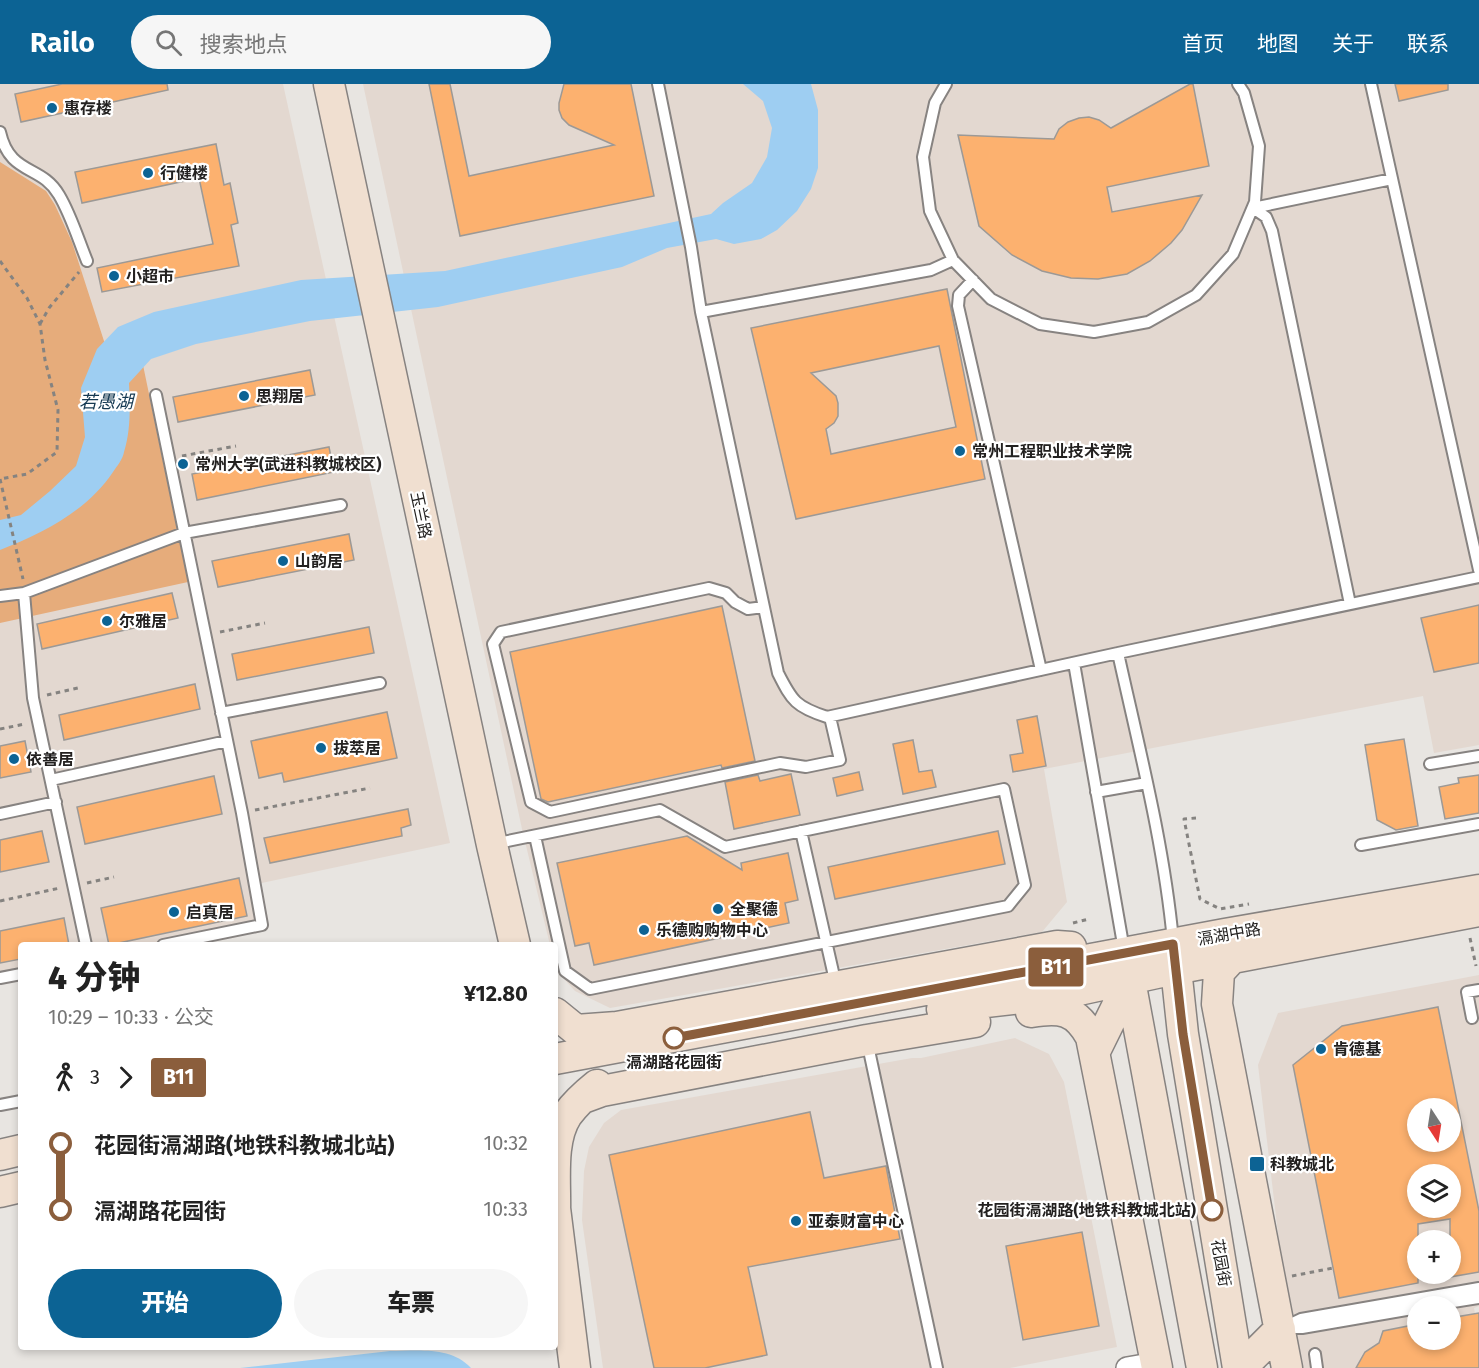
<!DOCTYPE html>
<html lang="zh">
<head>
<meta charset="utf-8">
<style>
  body { margin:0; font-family:"Fira Sans","Noto Sans SC",sans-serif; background:#f6f6f6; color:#222; height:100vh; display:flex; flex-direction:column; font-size:22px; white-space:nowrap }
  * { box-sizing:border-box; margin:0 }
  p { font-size:20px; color:#767676 }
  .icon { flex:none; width:33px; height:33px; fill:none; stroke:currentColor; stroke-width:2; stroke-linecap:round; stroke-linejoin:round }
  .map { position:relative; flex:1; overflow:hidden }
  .sheet { position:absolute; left:18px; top:858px; width:540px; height:408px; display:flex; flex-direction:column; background:#fff; border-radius:6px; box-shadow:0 3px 9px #0003 }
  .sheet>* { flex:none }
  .badge { padding:0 12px; border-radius:4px; font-size:21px; line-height:39px }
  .needle { width:39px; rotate:168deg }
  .fabs { position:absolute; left:1407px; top:1014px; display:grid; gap:12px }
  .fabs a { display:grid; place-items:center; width:54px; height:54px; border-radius:50%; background:#fff; box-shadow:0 3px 9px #0003; font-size:30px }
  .map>.badge { position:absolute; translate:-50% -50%; box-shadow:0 0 0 3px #fff }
  .legs { display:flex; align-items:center; gap:9px; height:66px; padding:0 30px; font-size:20px }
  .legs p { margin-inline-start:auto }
  .head { display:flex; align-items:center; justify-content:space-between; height:102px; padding:0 30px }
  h1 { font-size:33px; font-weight:800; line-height:45px }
  .primary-button { display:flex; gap:12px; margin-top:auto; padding:12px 30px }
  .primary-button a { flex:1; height:69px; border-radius:36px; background:#0c6394; color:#fff; font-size:24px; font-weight:800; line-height:69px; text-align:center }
  .primary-button a+a { background:#f6f6f6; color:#222 }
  ul { padding:0 30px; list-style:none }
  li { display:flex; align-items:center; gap:21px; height:66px; font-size:22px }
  li i { display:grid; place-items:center; width:9px; height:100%; margin:0 8px; background:currentColor }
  li i::after { content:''; width:15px; height:15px; margin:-8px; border:4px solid; border-radius:50%; background:#fff }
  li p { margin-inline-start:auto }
  li:first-child i { background:linear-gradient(#0000 50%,currentColor 0) }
  li:last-child i { background:linear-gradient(currentColor 50%,#0000 0) }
  header { display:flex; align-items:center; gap:36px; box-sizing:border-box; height:84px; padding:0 30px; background:#0c6394; color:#fff }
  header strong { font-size:28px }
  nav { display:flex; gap:33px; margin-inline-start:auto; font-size:21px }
  .search { width:420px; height:54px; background:#f6f6f6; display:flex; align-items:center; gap:15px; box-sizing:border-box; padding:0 21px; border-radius:33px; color:#767676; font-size:22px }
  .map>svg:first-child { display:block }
</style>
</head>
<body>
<header>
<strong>Railo</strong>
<div class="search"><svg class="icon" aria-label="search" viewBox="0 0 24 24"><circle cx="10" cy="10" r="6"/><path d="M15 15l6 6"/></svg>搜索地点</div>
<nav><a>首页</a><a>地图</a><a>关于</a><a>联系</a></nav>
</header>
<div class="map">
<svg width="1479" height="1284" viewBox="0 0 1479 1284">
  <rect width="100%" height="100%" fill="#e8e5e1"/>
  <path fill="#e3d8d0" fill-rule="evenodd" d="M0,0H283L450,759L257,800L264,843L174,861H21V892L0,896Z
    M363,0H1479V661L1434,669L1423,612L1044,685L1067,818L1042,848L610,924L575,907L555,885V861H550L522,745Z
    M1479,891V1222L1474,1224L1479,1251V1284H1296L1291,1259L1258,981L1278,929ZM1418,1024H1450V1058H1418ZM1418,1090H1450V1124H1418ZM1418,1156H1450V1190H1418ZM1418,1222H1450V1256H1418Z
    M1015,954L1049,970L1064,998L1117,1263L1010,1284H603L582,1136L584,1087L589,1063L604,1039L621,1026L912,974H921Z"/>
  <path fill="#e6ac7b" d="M0,78L46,107L55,121L72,158L114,288L143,281L188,498L0,539Z"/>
  <path fill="#9ecef2" d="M743,0H811L818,26V84L811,105L797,127L777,146L761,155L734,160L716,155L667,164L622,183L438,223L310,237L196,260L151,275L129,299C130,322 131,345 124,368C123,375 117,382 113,388C87,427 43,449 0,466V436L21,431L50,407L76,382L85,353L81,304L97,265L118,243L154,228L301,196L445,187L711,130L723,119L752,99L767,73L772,44L763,17Z
    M390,1267C417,1267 451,1262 471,1284H240Z"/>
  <path fill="#fcb16f" stroke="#9c9996" stroke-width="1.5" fill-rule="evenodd" d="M62,0H167L168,6L21,38L15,10Z
    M429,0H450L469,92L614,61L569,41L562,34L559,26V19L564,0H631L654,112L460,152Z
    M1190,0H1193L1209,82L1107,103L1112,128L1202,111L1182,146L1171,159L1150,177L1127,190L1098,195L1071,194L1042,187L1012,171L979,142L958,51L1054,55L1059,45L1068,38L1079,34L1089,33L1099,36L1111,44Z
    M1395,0H1448V6L1399,17Z
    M216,60L224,101L230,99L238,139L231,141L239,182L102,208L97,184L213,160L199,94L82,119L75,88Z
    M947,205L985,395L796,435L751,244ZM939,262L956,343L831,370L826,345L834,339L838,332V319L836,312L811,289Z
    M310,286L315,311L178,338L173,313Z
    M329,363L334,388L197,416L192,390Z
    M349,450L354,476L218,503L212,477Z
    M172,509L178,534L42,565L37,540Z
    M1479,521V579L1434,588L1421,534Z
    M722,522L755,677L722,684L721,681L548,718L541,715L510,568Z
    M369,543L374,569L237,596L232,570Z
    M195,600L200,625L64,656L59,631Z
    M387,628L397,674L284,698L282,689L259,694L251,657Z
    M1037,632L1046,682L1013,688L1010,671L1023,669L1017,636Z
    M1404,655L1418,742L1396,746L1377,736L1365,661Z
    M913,656L919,688L932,686L936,703L903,710L893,660Z
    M25,657L31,688L0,694V662Z
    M859,688L863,706L837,712L833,694Z
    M791,690L800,731L734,745L725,698L758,691L760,697Z
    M1479,691V729L1445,735L1439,703L1459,699L1458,694Z
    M214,692L222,730L85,760L77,723Z
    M408,725L411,741L401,744L402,752L270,779L264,754Z
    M42,747L49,778L0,788V756Z
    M998,747L1005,780L835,815L828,783Z
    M687,752L742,786L741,779L788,769L798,816L785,819L789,839L594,881L589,859L575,862L557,779Z
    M239,794L247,832L109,861L101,824Z
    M64,834L69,861H21V875L0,879V847Z
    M1438,923L1479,1127V1188L1450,1193V1135L1418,1140V1199L1339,1214L1293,981L1342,942ZM1418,1024H1450V1058H1418ZM1418,1090H1450V1124H1418Z
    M810,1028L824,1094L886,1082L900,1155L748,1183L767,1271L705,1284H654L609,1071Z
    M1082,1148L1099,1242L1023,1256L1006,1162Z
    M1479,1229V1284H1356L1365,1268L1379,1259L1383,1247L1418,1240V1256H1450V1234Z"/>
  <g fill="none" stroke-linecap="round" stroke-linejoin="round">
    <defs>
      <path id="lane" d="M658,0L691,163L701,228L778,589C792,617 796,623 827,633L1118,569L1479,493
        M946,0L935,19L923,73L930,127L953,176L991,215L1040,240L1094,248L1148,238L1196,211L1233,170L1255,118L1259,62L1244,9L1238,0
        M1371,0L1479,486
        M0,48C10,92 41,80 59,111C71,131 78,155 87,177
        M1253,124L1266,133L1272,147L1350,520
        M1253,124L1392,95
        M973,196L959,211L958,222L1041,586
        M701,228L931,186L953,176
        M156,311L242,729L262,841L163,861
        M24,509L33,614L86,861
        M0,512L24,509L184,449L341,421
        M764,523L748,525L735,518L726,509L709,504L501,548L493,560L531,718L550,728L780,679L806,683L840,676L830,633
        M1118,569C1139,664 1164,760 1173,857
        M1074,579L1124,866
        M221,629L380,599
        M1430,680L1479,672
        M51,696L227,657
        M1096,708L1147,699
        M0,730L56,718
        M801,747L836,901
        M493,760L660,726L725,763L1004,705L1025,801L1008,822L590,905L565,887L535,752
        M1361,761L1479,740
        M0,894L21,890
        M1472,934L1467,908L1479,906
        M867,957L937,1284
        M0,1021L21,1017
        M1428,1222L1479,1214
        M1286,1244H1302L1418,1224
        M1280,1245L1301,1235L1479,1204
        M1315,1270L1317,1284"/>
      <path id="street" d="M1127,1284L1156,1279"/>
      <path id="secondary" d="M329,0L492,761L515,861
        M1174,866L1183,950L1238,1284
        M1126,875L1202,1284
        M1231,875L1219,888L1217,920L1287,1284
        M942,925L977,919L1065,909L1175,885L1479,827
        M1031,928C1060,923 1076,925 1091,953L1157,1284
        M555,929L576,946L592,955
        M576,946L617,943L1057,862L1071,863
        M1095,967L1131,894
        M555,975L1225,850L1479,806
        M583,1014L602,1007L867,956L975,938
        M0,1071L21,1066
        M0,1108L21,1103
        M555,1124L575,1284
        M555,1128C556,1098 550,1057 567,1031C575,1020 587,1009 597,1001
        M1241,1284L1280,1245"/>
    </defs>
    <use href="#lane" stroke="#878381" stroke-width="14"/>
    <use href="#street" stroke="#878381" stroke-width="24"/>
    <use href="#secondary" stroke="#878381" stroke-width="33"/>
    <path stroke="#858380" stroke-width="3" stroke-dasharray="4.5 4.5" stroke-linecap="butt" d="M0,177L27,214L40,240L45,276L58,326L57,368L27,390L0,395
      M40,240L49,224L79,188
      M182,372L236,362
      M0,395L23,495
      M220,548L265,539
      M47,611L78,604
      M0,645L25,640
      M255,726L370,704
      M1196,734L1184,735L1200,815L1220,825L1249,820
      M87,799L114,793
      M0,817L60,804
      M1073,839L1089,835
      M1470,854L1476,882
      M1292,1192L1333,1184"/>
    <use href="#lane" stroke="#fff" stroke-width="10"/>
    <use href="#street" stroke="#fff" stroke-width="21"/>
    <use href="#secondary" stroke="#f0dfd0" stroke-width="30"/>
  </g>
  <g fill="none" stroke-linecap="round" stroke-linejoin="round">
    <defs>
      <path id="line-1" d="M674,954L1173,860L1183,950L1212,1126"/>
    </defs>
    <use href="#line-1" stroke="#fff" stroke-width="14"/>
    <use href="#line-1" stroke="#8b5e3c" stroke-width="9"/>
  </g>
  <g fill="#0c6394" stroke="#fff" stroke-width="2">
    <circle cx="52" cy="24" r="6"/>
    <circle cx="148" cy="89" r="6"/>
    <circle cx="114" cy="192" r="6"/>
    <circle cx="244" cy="312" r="6"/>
    <circle cx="960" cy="367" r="6"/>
    <circle cx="183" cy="380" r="6"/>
    <circle cx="283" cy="477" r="6"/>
    <circle cx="107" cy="537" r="6"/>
    <circle cx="321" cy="664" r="6"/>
    <circle cx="14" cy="675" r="6"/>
    <circle cx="718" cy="825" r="6"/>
    <circle cx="174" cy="828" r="6"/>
    <circle cx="644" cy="846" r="6"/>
    <circle cx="1321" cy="965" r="6"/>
    <rect x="1249" y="1072" width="16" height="16" rx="3"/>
    <circle cx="796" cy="1137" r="6"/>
  </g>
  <g fill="#fff" stroke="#8b5e3c" stroke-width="3">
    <circle cx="674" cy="954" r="10"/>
    <circle cx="1212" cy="1126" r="10"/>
  </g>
  <g text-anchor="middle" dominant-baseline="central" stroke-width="4.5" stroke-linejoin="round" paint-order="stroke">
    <g font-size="16" font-weight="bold" fill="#232120" stroke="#fff" text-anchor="start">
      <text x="64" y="24">惠存楼</text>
      <text x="160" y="89">行健楼</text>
      <text x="126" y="192">小超市</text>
      <text x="256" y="312">思翔居</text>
      <text x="972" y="367">常州工程职业技术学院</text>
      <text x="195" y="380">常州大学(武进科教城校区)</text>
      <text x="295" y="477">山韵居</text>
      <text x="119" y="537">尔雅居</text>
      <text x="333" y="664">拔萃居</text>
      <text x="26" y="675">依善居</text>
      <text x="730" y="825">全聚德</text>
      <text x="186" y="828">启真居</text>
      <text x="656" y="846">乐德购购物中心</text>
      <text x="1333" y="965">肯德基</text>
      <text x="1270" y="1080">科教城北</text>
      <text x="808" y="1137">亚泰财富中心</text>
    </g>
    <g font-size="16" fill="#232120" stroke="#fff">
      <text transform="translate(421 431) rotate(78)">玉兰路</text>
      <text transform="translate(1229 850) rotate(-10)">滆湖中路</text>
      <text transform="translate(1221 1179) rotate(80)">花园街</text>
    </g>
    <g font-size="16" font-weight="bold" fill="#232120" stroke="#fff">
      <text x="674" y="978">滆湖路花园街</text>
      <text x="1196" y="1126" text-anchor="end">花园街滆湖路(地铁科教城北站)</text>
    </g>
    <g font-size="18" font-style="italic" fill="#143851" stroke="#fff">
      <text x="106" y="318">若愚湖</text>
    </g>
  </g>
</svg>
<div class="fabs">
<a><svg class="needle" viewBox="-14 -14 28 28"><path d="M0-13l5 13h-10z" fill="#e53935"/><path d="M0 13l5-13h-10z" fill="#767676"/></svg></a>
<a><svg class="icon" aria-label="layers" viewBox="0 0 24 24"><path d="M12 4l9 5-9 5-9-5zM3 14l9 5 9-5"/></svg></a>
<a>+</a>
<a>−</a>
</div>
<b class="badge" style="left:1056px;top:883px;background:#8b5e3c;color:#fff">B11</b>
<section class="sheet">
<div class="head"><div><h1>4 分钟</h1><p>10:29 – 10:33 · 公交</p></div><b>¥12.80</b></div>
<div class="legs"><svg class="icon" aria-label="walk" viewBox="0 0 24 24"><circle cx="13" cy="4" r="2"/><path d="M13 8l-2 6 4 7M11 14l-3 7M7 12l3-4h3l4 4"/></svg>3<svg class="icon" aria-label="forward" viewBox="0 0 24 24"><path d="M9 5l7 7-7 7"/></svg><b class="badge" style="background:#8b5e3c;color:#fff">B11</b></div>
<ul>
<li><i style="color:#8b5e3c"></i><b>花园街滆湖路(地铁科教城北站)</b><p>10:32</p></li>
<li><i style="color:#8b5e3c"></i><b>滆湖路花园街</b><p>10:33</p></li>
</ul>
<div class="primary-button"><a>开始</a><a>车票</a></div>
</section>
</div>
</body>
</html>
